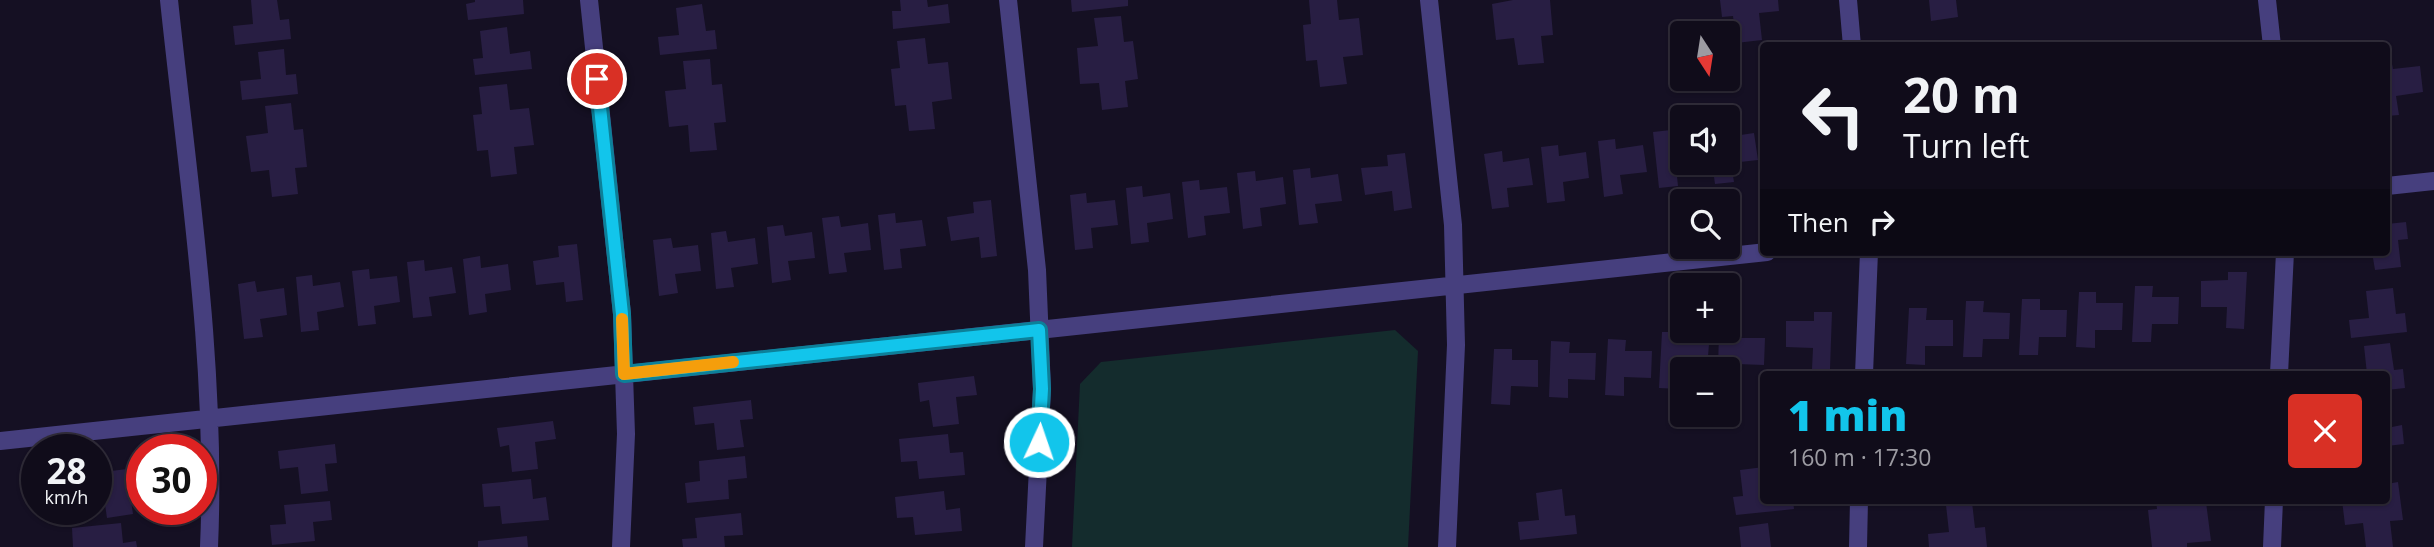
<!DOCTYPE html>
<meta charset="utf-8">
<style>
body{margin:0;font-family:"Open Sans",sans-serif;background:#1e1a27;color:#f1f3f6;height:100vh;display:flex;flex-direction:column;font-size:26px;white-space:nowrap}
*{box-sizing:border-box;margin:0}
p{font-size:23px;color:#9c9ba2}
.icon{flex:none;width:38px;height:38px;fill:none;stroke:currentColor;stroke-width:2;stroke-linecap:round;stroke-linejoin:round}
.map{position:relative;flex:1;overflow:hidden}
.sheet{position:absolute;left:1760px;top:371px;width:630px;height:133px;display:flex;flex-direction:column;background:#100c1a;border-radius:7px;box-shadow:0 2px 5px #0004,0 0 0 2px #302c39}
.sheet>*{flex:none}
.top-card{position:absolute;left:1760px;top:42px;width:630px;height:214px;border-radius:7px;box-shadow:0 2px 5px #0004,0 0 0 2px #302c39;background:#100c1a;color:#f1f3f6;overflow:hidden}
.needle{width:46px;rotate:168deg}
.fabs{position:absolute;left:1670px;top:21px;display:grid;gap:14px}
.fabs a{display:grid;place-items:center;width:70px;height:70px;border-radius:7px;background:#100c1a;box-shadow:0 2px 5px #0004,0 0 0 2px #302c39;font-size:35px}
.speed{position:absolute;left:21px;top:434px;display:flex;gap:14px;font-size:35px;font-weight:700;text-align:center}
.speed>*{display:grid;place-content:center;width:91px;height:91px;border-radius:50%;background:#100c1a;box-shadow:0 2px 5px #0004,0 0 0 2px #302c39;line-height:1}
.speed small{font-size:18px;font-weight:400}
.speed .limit{border:10px solid #d22;background:#fff;color:#111}
.pin{position:absolute;display:grid;place-items:center;width:60px;height:60px;color:#fff;margin:-30px;border:4px solid #fff;border-radius:50%;box-shadow:0 2px 7px #0007}
.me{position:absolute;width:77px;margin:-38px;rotate:3deg;stroke-linejoin:round;filter:drop-shadow(0 0 5px #0008)}
.turn{display:flex;align-items:center;gap:24px;height:147px;padding:0 28px;font-size:32px}
.turn .icon{width:91px;height:91px;stroke-width:2.5}
.turn b{display:block;font-size:49px;line-height:60px}
.then{display:flex;align-items:center;height:66px;padding:0 28px;background:#0003;gap:14px;font-size:26px}
.round{display:grid;place-items:center;flex:none;width:74px;height:74px;border-radius:7px;background:#1e1a27}
.head{display:flex;align-items:center;justify-content:space-between;height:119px;padding:0 28px}
h1{font-size:42px;font-weight:800;line-height:52px;color:#12c5eb}
.map>svg:first-child{display:block}
.green{fill:#142c2d}
.building{fill:#281e43}
.lines{fill:none;stroke-linecap:round;stroke-linejoin:round}
.street{stroke:#463f7e;stroke-width:18}
.route-casing{stroke:#0c8099;stroke-width:18}
.route{stroke:#12c5eb;stroke-width:12}
.slow{stroke:#f59e0b;stroke-width:12}
</style>
<div class="map">
<svg width="2434" height="547" viewBox="0 0 2434 547">
<rect width="100%" height="100%" fill="#151023"/>
<path class="green" d="M1395 330 1418 351 1408 547H1072L1080 384 1101 362Z"/>
<path class="building" d="M251 0H277L280 20 289 19 291 39 235 45 233 26 253 24Z
M475 0H523L524 14 468 20 466 4 475 2Z
M900 0H927L928 7 948 4 950 23 893 29 892 11H901Z
M1071 0H1128V6L1072 12Z
M1309 0H1337L1339 20 1359 18 1363 55 1343 57 1347 84 1320 87 1317 60 1306 61 1303 25 1311 24Z
M1513 0H1550L1553 35 1541 36 1544 63 1518 65 1514 38 1496 40 1492 4Z
M1720 0H1778L1779 11 1759 13 1762 40 1736 43 1733 16 1722 17Z
M1929 0H1956L1958 17 1931 21Z
M702 4 706 31 715 30 717 49 660 55 658 37 679 35 676 8Z
M1121 16 1124 42 1133 41 1138 79 1125 81 1128 107 1102 110 1099 83 1080 84 1077 48 1098 46 1094 18Z
M507 27 510 54 530 51 532 69 475 75 473 59 483 58 480 31Z
M925 38 928 64 948 62 952 99 932 102 935 129 909 131 906 105 895 106 891 69 900 68 897 41Z
M284 49 286 75 296 74 298 94 242 100 240 81 261 79 258 52Z
M710 59 712 85 722 84 726 122 714 123 717 150 690 152 688 125 669 127 665 91 686 89 683 61Z
M2391 59 2393 69 2420 66 2423 92 2396 96 2399 115 2387 116V60Z
M507 84 510 110 529 108 534 145 514 147 517 174 491 177 488 150 477 151 473 115 482 114 479 87Z
M291 103 294 130 303 129 307 167 295 168 298 194 272 197 269 170 251 172 246 136 268 133 265 106Z
M1671 130 1672 140 1682 139V163L1694 164 1676 167 1678 186 1659 188 1653 132Z
M1754 133 1758 160 1731 163 1734 182 1715 184 1712 163H1727V137Z
M1615 139 1616 149 1643 145 1647 172 1620 175 1623 194 1604 197 1598 141Z
M1558 145 1559 156 1586 152 1589 178 1563 182 1565 201 1547 203 1541 147Z
M1502 151 1503 162 1529 158 1533 185 1507 188 1509 207 1492 209 1484 154Z
M1405 153 1412 208 1394 211 1392 191 1365 195 1361 168 1388 166 1387 155Z
M1310 168 1311 178 1338 174 1342 201 1315 204 1318 223 1299 225 1293 170Z
M1255 171 1256 181 1283 177 1286 204 1260 208 1262 226 1243 229 1237 173Z
M1199 180 1200 190 1227 187 1230 213 1204 216 1206 235 1188 238 1182 182Z
M1142 186 1143 197 1170 193 1173 219 1147 223 1149 242 1131 244 1126 188Z
M1086 193 1087 203 1115 200 1118 225 1091 228 1093 248 1075 250 1070 195Z
M991 200 997 256 981 258 979 237 951 241 947 217 974 213 973 202Z
M895 213 896 223 922 220 926 246 900 249 902 268 884 270 878 215Z
M839 216 841 227 868 223 871 250 844 253 847 272 829 274 822 218Z
M2406 222 2408 239 2398 240 2401 267 2375 270 2372 252H2387V224Z
M783 225 785 236 812 232 815 258 788 261 791 280 772 283 767 227Z
M726 231 728 242 755 238 758 264 731 268 734 287 716 289 711 233Z
M671 238 673 248 698 245 701 271 675 274 678 293 659 296 653 240Z
M577 244 583 300 566 302 564 282 536 285 533 261 559 257 558 246Z
M480 256 481 268 508 264 511 290 485 294 487 312 469 315 463 259Z
M424 260 425 271 452 267 456 293 429 297 432 316 413 318 407 262Z
M369 269 370 279 397 276 400 302 374 306 376 324 358 326 352 271Z
M2228 272H2247L2244 329 2226 328 2227 307H2201V281L2228 280Z
M312 275 313 286 340 282 344 307 317 312 319 330 301 332 296 277Z
M255 281 257 292 284 288 287 315 260 319 263 337 244 339 238 284Z
M2135 286H2153L2152 297H2179L2178 324H2152L2151 342H2132Z
M2393 288 2396 314 2405 313 2407 332 2351 338 2349 320 2369 318 2366 291Z
M2079 292H2096V303H2123L2122 330H2095V348L2076 347Z
M2022 299H2040V310H2067L2066 337H2039L2038 355H2019Z
M1966 301H1984L1983 312 2010 313 2009 339H1983L1982 357H1963Z
M1909 308H1927L1926 320H1953V346H1925V365L1906 364Z
M1814 312H1832L1830 369H1812L1813 348 1786 347V321H1814Z
M1727 326 1739 327 1738 338H1765L1764 365 1737 364 1736 383H1727V369H1718L1719 331H1727Z
M1662 332H1682V343L1709 344 1707 369 1680 370V389L1659 388Z
M1608 339 1626 340 1625 351H1652L1651 378 1624 377V396L1605 395Z
M1551 341 1570 342 1569 353H1596L1595 380 1568 379V398L1549 397Z
M2390 343 2394 370 2403 369 2405 388 2387 390V374H2367L2364 346Z
M1494 349H1512V360H1538V387L1511 386 1510 405 1491 404Z
M974 376 977 395 956 397 959 424 933 427 929 400 920 402 918 383Z
M751 400 753 419 740 420 744 447 717 450 714 423 695 425 693 407Z
M2387 400H2390L2392 427 2402 425 2404 444 2387 446Z
M553 421 556 439 535 442 538 469 512 472 509 445 500 447 497 428Z
M948 434 950 453 963 452 965 475 919 479 917 461 901 462 899 439Z
M335 444 337 463 325 464 328 491 301 494 298 467 280 469 278 451Z
M745 456 747 478 728 480 729 499 687 503 685 483 700 481 699 461Z
M142 467V486L129 487 133 514 107 518 103 491 96 492V473Z
M1764 467V500H1793L1794 509 1736 515 1733 497 1743 496 1740 470Z
M531 479 533 499 546 497 549 520 502 524 500 506 484 507 482 484Z
M2398 482 2403 520 2390 521 2393 547H2366L2363 523 2345 525 2342 500H2387V484Z
M1562 489 1565 516 1575 515 1577 534 1520 540 1518 522 1539 520 1536 493Z
M944 491 946 510 960 508 962 531 915 535 913 517 897 518 895 497Z
M2156 500H2185L2186 504 2206 502 2211 541 2187 543V547H2152L2148 510 2157 509Z
M330 501 332 520 313 522 315 541 272 545 270 525 286 524 284 505Z
M1972 502 1975 528 1985 527 1987 547H1929L1928 534 1949 532 1946 505Z
M741 513 743 535 724 536 725 547H683L682 539 697 538 695 518Z
M121 523 123 543 136 541 137 547H73L72 528Z
M1768 523 1771 547H1741L1739 527Z
M527 536 528 547H478V541Z"/>
<g class="lines">
<path class="street" d="M169 0C188 182 217 364 209 547
M589 0 622 314 626 434 621 547
M1008 0 1037 270 1042 389 1034 547
M1429 0 1453 225 1456 345 1447 547
M1848 0 1852 46
M2267 0 2272 46
M2387 186 2434 181
M1864 374 1869 252
M2279 374 2285 252
M0 441 1767 252
M1858 547 1859 500
M2272 547 2274 500"/>
</g>
<g class="lines">
<defs>
<path id="route" d="M597 79 622 314 624 374 1039 330 1042 389 1039 442"/>
</defs>
<use href="#route" class="route-casing"/>
<use href="#route" class="route"/>
<path class="slow" d="M622 319 624 374 733 362"/>
</g>
</svg>
<div class="fabs">
<a><svg class="needle" viewBox="-14 -14 28 28"><path d="M0-13l5 13h-10z" fill="#e53935"/><path d="M0 13l5-13h-10z" fill="#9c9ba2"/></svg></a>
<a><svg class="icon" aria-label="sound" viewBox="0 0 24 24"><path d="M4 9h4l5-4v14l-5-4H4zM17 9q2 3 0 6"/></svg></a>
<a><svg class="icon" aria-label="search" viewBox="0 0 24 24"><circle cx="10" cy="10" r="6"/><path d="M15 15l6 6"/></svg></a>
<a>+</a>
<a>−</a>
</div>
<div class="speed"><div>28<small>km/h</small></div><div class="limit">30</div></div>
<div class="pin" style="left:597px;top:79px;background:#d93025"><svg class="icon" aria-label="arrive" viewBox="0 0 24 24"><path d="M6 21V4h12l-3 4 3 4H6"/></svg></div>
<svg class="me" style="left:1039px;top:442px" viewBox="-20 -20 40 40"><circle r="17" fill="#12c5eb" stroke="#fff" stroke-width="3"/><path d="M0-11L8 9 0 5-8 9z" fill="#fff"/></svg>
<div class="top-card">
<div class="turn"><svg class="icon" aria-label="left" viewBox="0 0 24 24"><path d="M17 20v-9H6M10 6l-5 5 5 5"/></svg><div><b>20 m</b>Turn left</div></div>
<div class="then">Then<svg class="icon" aria-label="right" viewBox="0 0 24 24"><path d="M7 20v-9h11M14 6l5 5-5 5"/></svg></div>
</div>
<section class="sheet">
<div class="head"><div><h1>1 min</h1><p>160 m · 17:30</p></div><a class="round" style="background:#d93025;color:#fff"><svg class="icon" aria-label="close" viewBox="0 0 24 24"><path d="M6 6l12 12M18 6L6 18"/></svg></a></div>
</section>
</div>
